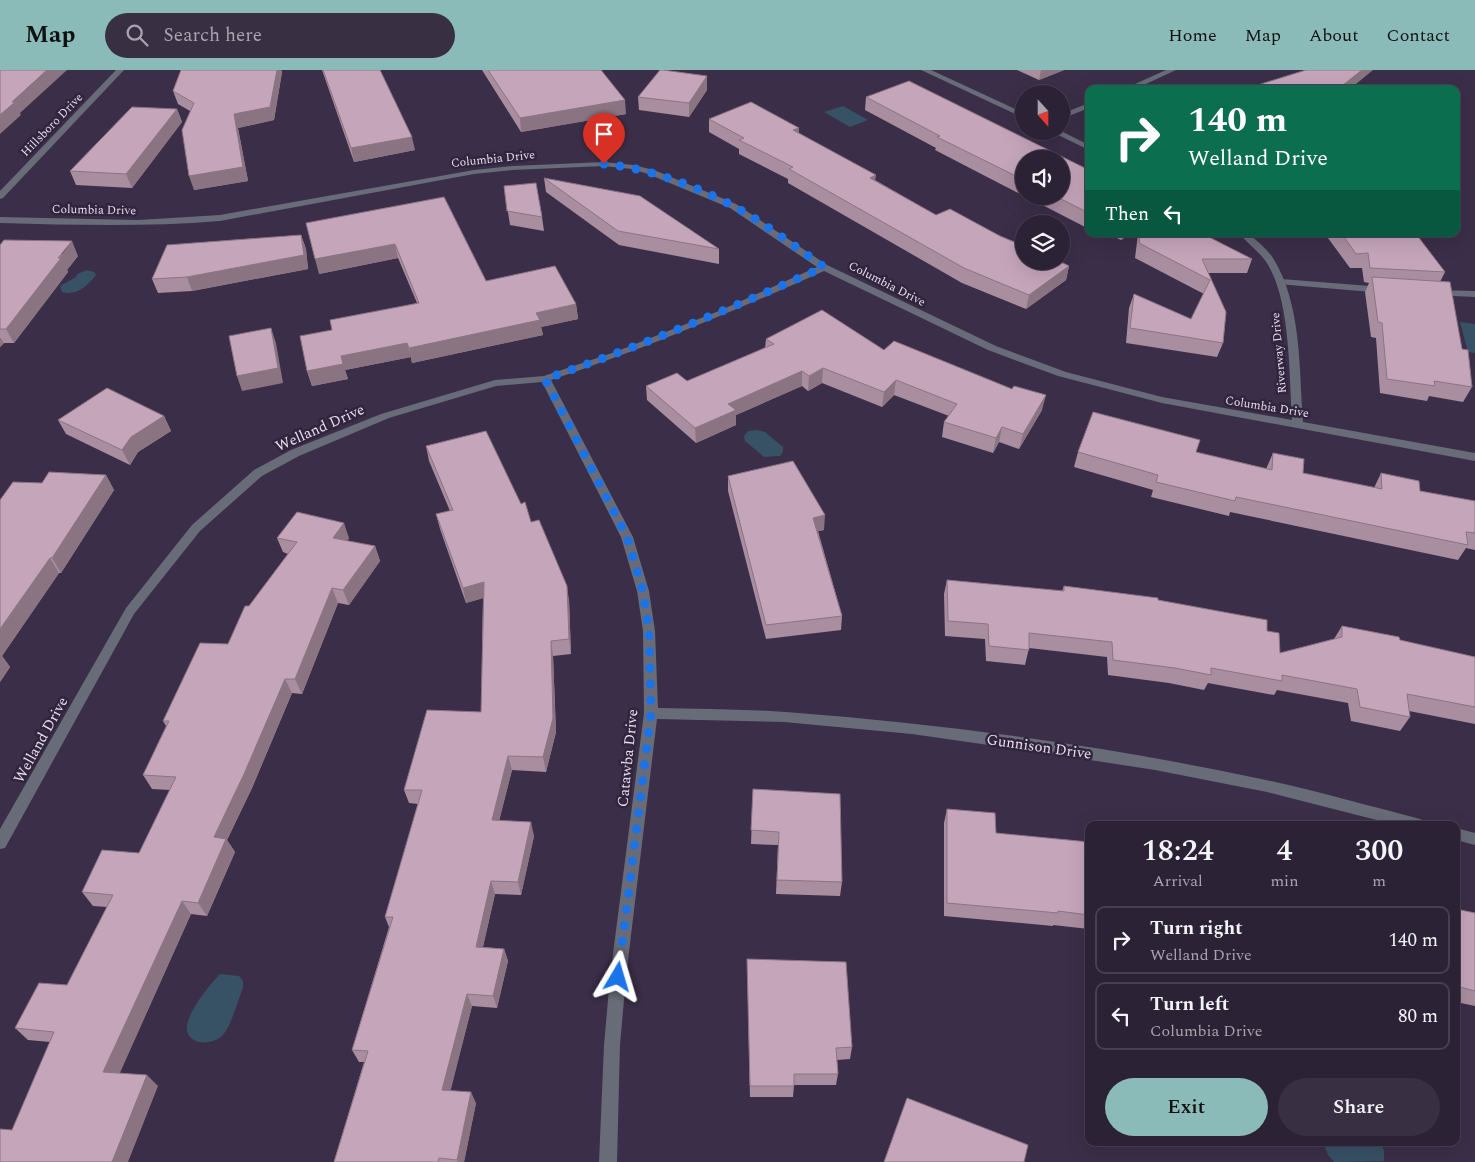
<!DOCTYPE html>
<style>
body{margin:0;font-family:Spectral,serif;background:#382f42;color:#f1f3f6;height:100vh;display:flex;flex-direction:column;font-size:19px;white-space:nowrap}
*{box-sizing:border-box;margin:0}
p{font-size:16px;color:#a6a4ad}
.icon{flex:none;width:28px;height:28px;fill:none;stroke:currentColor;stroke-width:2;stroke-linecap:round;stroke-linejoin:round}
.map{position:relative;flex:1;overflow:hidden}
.panel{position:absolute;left:1085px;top:751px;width:375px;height:325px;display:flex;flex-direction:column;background:#2c2236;border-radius:10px;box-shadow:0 5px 20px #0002,0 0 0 1px #483f51}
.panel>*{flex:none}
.top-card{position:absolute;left:1085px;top:15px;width:375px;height:152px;border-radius:10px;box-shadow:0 5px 20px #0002,0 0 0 1px #483f51;background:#0b6e4f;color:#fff;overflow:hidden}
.needle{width:32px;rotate:159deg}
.controls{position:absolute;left:1015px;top:15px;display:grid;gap:10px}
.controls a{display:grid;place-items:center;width:55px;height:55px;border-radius:50%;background:#2c2236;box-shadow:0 5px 20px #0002,0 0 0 1px #483f51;font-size:25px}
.pin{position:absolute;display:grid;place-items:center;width:42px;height:42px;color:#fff;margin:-51px -21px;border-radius:50% 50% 50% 0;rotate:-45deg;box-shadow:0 0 5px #0007}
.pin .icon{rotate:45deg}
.me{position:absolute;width:55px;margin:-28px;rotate:7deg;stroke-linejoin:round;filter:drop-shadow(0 0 4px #0008)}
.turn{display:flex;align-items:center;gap:18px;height:105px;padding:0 20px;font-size:22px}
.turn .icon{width:65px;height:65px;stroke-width:2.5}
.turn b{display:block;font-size:35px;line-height:42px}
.then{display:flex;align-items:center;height:48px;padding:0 20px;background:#0003;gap:10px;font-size:19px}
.eta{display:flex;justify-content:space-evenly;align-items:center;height:85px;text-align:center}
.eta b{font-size:30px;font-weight:600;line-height:35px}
.primary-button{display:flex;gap:10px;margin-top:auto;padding:10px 20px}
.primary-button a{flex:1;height:58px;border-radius:30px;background:#8bbbb9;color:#111;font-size:20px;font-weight:600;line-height:58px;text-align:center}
.primary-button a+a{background:#382f42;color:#f1f3f6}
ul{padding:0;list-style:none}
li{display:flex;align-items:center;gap:15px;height:68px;margin:0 10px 8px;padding:0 10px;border:2px solid #483f51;border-radius:10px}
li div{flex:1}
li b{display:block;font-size:19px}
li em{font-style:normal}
header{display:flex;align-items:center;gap:30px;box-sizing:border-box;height:70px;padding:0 25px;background:#8bbbb9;color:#111}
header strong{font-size:24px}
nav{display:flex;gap:28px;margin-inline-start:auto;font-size:18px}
.search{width:350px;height:45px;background:#382f42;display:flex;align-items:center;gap:12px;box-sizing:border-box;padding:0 18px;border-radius:28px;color:#a6a4ad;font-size:19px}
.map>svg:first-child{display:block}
.water{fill:#375165}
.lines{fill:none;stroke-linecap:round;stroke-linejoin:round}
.service{fill:#686b78;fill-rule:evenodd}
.minor{fill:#686b78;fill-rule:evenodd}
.wall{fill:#a98ea0}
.shaded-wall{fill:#8a7482}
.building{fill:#c5a5ba;stroke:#8a7482}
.route{stroke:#1a73e8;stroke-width:9;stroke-dasharray:0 16.2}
.labels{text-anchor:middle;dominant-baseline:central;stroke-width:5;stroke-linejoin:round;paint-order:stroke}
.far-street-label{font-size:12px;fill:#e6dfef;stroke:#31243d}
.street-label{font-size:15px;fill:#e6dfef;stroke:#31243d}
</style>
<header>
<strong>Map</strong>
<div class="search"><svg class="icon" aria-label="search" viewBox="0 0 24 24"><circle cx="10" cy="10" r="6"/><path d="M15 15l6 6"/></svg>Search here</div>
<nav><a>Home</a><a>Map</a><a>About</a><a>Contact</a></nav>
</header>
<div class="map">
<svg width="1475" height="1092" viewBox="0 0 1475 1092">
<rect width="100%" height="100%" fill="#3b2e48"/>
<path class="water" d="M843 36 868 50 850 57 824 42Z
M87 200 94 202 96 205C87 216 77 226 62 222L60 216 76 207 77 204Z
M1460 252 1475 254V283L1468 282Z
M757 360 765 362 783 377V382L780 386 764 387 745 371 744 366 748 361Z
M220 904 239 906 243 911V918C238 930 231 956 223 965 215 974 191 977 187 961 184 946 210 914 220 904Z
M1323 1073H1381L1384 1081V1091L1334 1092 1328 1085Z"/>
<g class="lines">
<path class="service" d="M1281 209 1383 217 1388 220 1383 223 1278 214V210Z
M1435 220 1475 221V227L1432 225 1430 223Z"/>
<path class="minor" d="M116 0H124L3 128 0 129V121Z
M921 0H931L1024 43V48Z
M1166 0H1176L1135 19H1124Z
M1089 33V38L1061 49V44Z
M1050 61H1061L1089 75V80Z
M604 92 633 95 654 100 736 134 827 195 996 276 1066 302 1162 327 1292 350C1289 306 1291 224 1264 189 1257 180 1247 173 1240 164H1249C1257 171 1267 179 1273 188 1302 235 1299 299 1303 352L1475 383V391L1162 333 1058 306 988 280 824 201C734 241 644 279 551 310L633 467 649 521 655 561 658 638C700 639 743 639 786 642 946 654 1108 676 1266 710 1317 721 1369 736 1420 749L1425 751 1427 755H1396L1267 722 1155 700 1038 682 912 664 784 652 657 649 626 907 620 975 617 1092H599L604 975 610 907 644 643 643 561 637 521 621 467 542 312 496 316 389 348 299 386 262 406 200 461 134 544 5 778 0 779V759L126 538 192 455 254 400 291 380 381 344 495 310 544 306 615 282 719 241 817 197 730 138 648 104 632 99 604 96 512 100 474 104 220 151C147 157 74 155 0 153V147L138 150 220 145 474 100 512 96Z
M1456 758 1475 763V775L1456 770Z"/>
</g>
<path class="wall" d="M181 0H281L282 2 274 50 238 58 248 111 194 120 190 41 178 34 173 21Z
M322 0H380L415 80 354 92Z
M482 0H601L626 44 521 62Z
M1017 0H1064L1039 10Z
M707 6V20L689 47 639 40 638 27Z
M866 27 1089 100V159L1025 126H1061L1024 89V126L935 80 936 78 865 40Z
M177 39 182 52 132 118 76 115 70 101Z
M709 49 799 63 875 110 936 145 1000 166 1069 196 1066 210 1026 239 962 213 788 113V109L739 84V79L709 62Z
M544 108 719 179V194L619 175 546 122Z
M504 116 542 147 544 161 510 155Z
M444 127 486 211 576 234 578 249 541 257 543 265 412 293 411 287 345 300 348 309 312 316 307 301 332 260 417 233 398 188 319 204Z
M1109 164H1130L1121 170Z
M1138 164H1203L1252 189 1247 203H1208L1226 242 1223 273 1217 287 1126 273 1129 238 1134 224 1191 249 1204 224 1135 188Z
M1325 164H1416L1445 202 1440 212 1462 279 1472 317 1463 332 1429 326 1427 331 1380 323 1376 268 1371 267 1365 222 1369 213 1364 212 1362 198H1350Z
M301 165 306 179 308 199 192 221 158 223 152 209Z
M0 175 78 186 67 200 68 202 14 273H4L0 277Z
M766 269 884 280 1042 340 1019 379 999 372 993 383 942 367 944 352 949 346 894 325 882 337 822 313 808 321 802 316 736 345V355L696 373 647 330 646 316 687 311 765 278Z
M164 346 171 361 138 382 130 395 66 364 58 350Z
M426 376 521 434 531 452 569 530 571 584 553 586 556 662 546 702 512 700 499 750 534 766 521 825 495 824 483 877 504 879 508 891 497 938 472 936 450 1021 476 1033 464 1092H334L364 992H359L352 980 389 857 385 847 418 734 409 733 404 720 481 642 483 528 466 533 440 459 436 444 450 441 429 391Z
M1078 382 1266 399 1273 383 1303 403 1374 418 1381 403 1420 421 1475 431V480L1466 478 1458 490 1230 442 1229 446 1151 427 1153 420 1074 397Z
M106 405 114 420 61 503H59L2 586 10 597 0 612V430Z
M728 406 824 460 818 461 842 546 841 560 766 569 728 421Z
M277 468H349L347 471 375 476 380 491 349 535 338 533 302 624 292 623 252 718 227 770 235 782 207 846 191 844 119 1003 158 1016 12 1060 50 972 28 970 15 958 67 915 107 837 93 836 82 822 139 783 170 720 152 719 143 705 166 656 163 651 228 574 249 536 288 484 283 482Z
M947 510 1062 521 1064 516 1158 530 1267 561 1280 583 1334 569 1342 556 1400 570 1475 587V654L1409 641 1410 647 1400 661 1351 651 1348 633 1277 620 1274 625 1208 613 1204 620 1169 613 1108 605 1107 587 1029 578 1025 595 986 591 985 569 945 566 944 524Z
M753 719 842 812 840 826 776 824 778 775 751 774Z
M947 739 996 763 1089 772V859L1053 855V856L944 846V753Z
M1456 839 1475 843V936L1456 932Z
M747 889 852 977 850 989 837 990 838 1004 836 1015H794L793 1027H750Z"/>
<path class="shaded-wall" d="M47 0H67L20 43 21 45 0 64V45L12 32Z
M277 0H281L282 2 274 50 238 58 248 111 194 120 189 106 234 44Z
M1041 0H1064L1039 10Z
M1362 0H1373L1350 19H1338Z
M707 6V20L689 47V33Z
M625 30 626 44 521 62 520 48Z
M177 39 182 52 132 118 126 104Z
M799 58V71L793 60Z
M412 67 415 80 354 92 351 78Z
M876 105 874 119 870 108Z
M1123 164H1130L1121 170Z
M301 165 306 179 308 199 192 221 187 207Z
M72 171 78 186 67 200 68 202 14 273 6 259Z
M395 174 398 188 319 204 315 189Z
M1069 196 1066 210 1026 239 1029 225Z
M576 234 578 249 541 257 543 265 412 293 409 278 536 243Z
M271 258 276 273 283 313 242 321 237 306Z
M0 267 4 273 0 277Z
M407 273 411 287 345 300 348 309 312 316 307 301 341 286Z
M823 298 822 313 808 321 809 306Z
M802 301V316L736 345V355L696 373 695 358 728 334Z
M896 310 894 325 882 337 884 322Z
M1046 325 1042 340 1019 379 1023 364Z
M164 346 171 361 138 382 130 395 122 380 131 367Z
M1002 357 999 372 993 383 996 368Z
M106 405 114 420 61 503 52 488Z
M825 445 824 460 813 462V448Z
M344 453 349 468 339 483 333 468Z
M375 476 380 491 349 535 343 520Z
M50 488 59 503 2 586 10 597 0 612V559Z
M484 512 487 527 466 533 463 518Z
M567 516 569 530 571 584 569 569Z
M332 518 338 533 302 624 295 609Z
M551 571 553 586 556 662 546 702 543 687Z
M285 609 292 623 252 718 227 770 235 782 207 846 198 833 214 767Z
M508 686 512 700 496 764 492 750Z
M531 752 534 766 521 825 518 812Z
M491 811 495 824 480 889 476 877Z
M182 831 191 844 115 1014 103 1002Z
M504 879 508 891 497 938 493 926Z
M467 924 472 936 448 1031 442 1020Z
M147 1005 158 1016 128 1092H112Z
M471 1022 476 1033 464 1092H458L457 1090Z"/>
<path class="building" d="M0 0H47L12 32H15L0 45Z
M181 0H277L270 37 234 44 243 97 189 106 182 60 194 33 173 21Z
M323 0H380L412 67 351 78Z
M488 0H601L625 30 520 48Z
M660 0H663L707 6 689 33 638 27Z
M1306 0H1362L1338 19H1245Z
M909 11 1089 100V143L1055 126H1061V89H1024V110L937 67 940 66 866 27Z
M751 32 799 58 793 60 876 105 870 108 936 145 950 139 1000 166 1024 176V191H1059L1069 196 1029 225 964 198 789 99 793 97 739 70 744 68 709 49Z
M132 37 177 39 126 104 70 101Z
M544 108 640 126 719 179 618 161Z
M536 113 542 147 507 141 504 116Z
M444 127 486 211 555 196 576 234 536 243 540 250 409 278 407 273 341 286 343 294 307 301 300 266 332 260 330 250 419 233 395 174 315 189 306 153Z
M1140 164H1203L1252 189H1202L1226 242 1223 273 1130 258 1134 224 1191 249 1210 210 1139 173Z
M1342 164H1416L1445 202 1370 198 1368 183 1356 184Z
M301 165 304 185 187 207 152 209 167 175Z
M4 170 72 171 58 188H61L6 259H0V175Z
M1372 207 1450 212 1462 279 1468 280 1472 317 1434 311 1435 316 1387 309 1382 253 1378 252Z
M822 240 884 280 894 271 1012 319 1014 316 1046 325 1023 364 1002 357 996 368 944 352 957 334 896 310 884 322 823 298 809 306 802 301 728 334 736 340 695 358 646 316 677 303 687 311 774 274 766 269Z
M271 258 278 298 237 306 229 266Z
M107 318 164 346 131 367 122 380 58 350Z
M1093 342 1200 370 1196 382 1272 400 1273 383 1304 389 1303 403 1382 419 1381 403 1419 411 1420 421 1475 431V463L1466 462 1468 475 1236 427 1235 431 1156 412 1158 405 1078 382Z
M486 361 521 434 525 432 531 452 539 450 567 516 569 569 551 571 553 648 543 687 508 686 492 750 531 752 518 812 491 811 476 877 504 879 493 926 467 924 442 1020 471 1022 457 1090 439 1088 438 1092H334L368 981 352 980 393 847H385L422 720H404L427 640 481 642 484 512 463 518 436 444 453 440 426 376Z
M793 391 825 445 813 448 842 546 766 555 728 406Z
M49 402 106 405 52 488H50L0 559V430L13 412 42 413Z
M297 442 344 453 333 468 375 476 343 520 332 518 295 609H285L244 704 214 767 226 769 198 833 182 831 103 1002 147 1005 112 1092H0V1059L12 1060 54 962 15 958 39 913 67 915 113 825 82 822 102 780 139 783 176 707 143 705 169 651H163L200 573 228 574 245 536H249L297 472 277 468Z
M947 510 1064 521V516L1158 528V530L1267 550V561L1279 563 1280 583 1342 567V556L1399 567 1400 570 1475 587V637L1407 624 1410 647 1360 637 1357 619 1282 605V611L1211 598V605L1175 598 1113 590 1112 572 1029 563V580L989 576 988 554 948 551Z
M753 719 840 724 842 812 777 810 779 762 751 760Z
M947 739 995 743 996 763 1089 772V845L1058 841V843L947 833Z
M1456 839 1475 843V921L1456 916Z
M747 889 846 892 852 977 836 978 838 1004H794V1016H750Z
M907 1028 1028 1075 1024 1092H884Z"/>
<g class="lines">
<path class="route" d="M604 94C655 99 707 120 751 146 776 162 800 180 824 197 732 238 641 276 545 309L627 467 643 521 649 561 651 643 618 907"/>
</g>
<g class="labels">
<g class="far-street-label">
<text transform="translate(52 55) rotate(-46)">Hillsboro Drive</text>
<text transform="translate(493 89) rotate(-6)">Columbia Drive</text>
<text transform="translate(94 140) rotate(1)">Columbia Drive</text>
<text transform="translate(887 214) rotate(27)">Columbia Drive</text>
<text transform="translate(1279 283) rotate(-95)">Riverway Drive</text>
<text transform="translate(1267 337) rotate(9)">Columbia Drive</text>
</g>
<g class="street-label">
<text transform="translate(320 358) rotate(-24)">Welland Drive</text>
<text transform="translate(41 670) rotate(-61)">Welland Drive</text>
<text transform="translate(1039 677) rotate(8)">Gunnison Drive</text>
<text transform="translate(628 688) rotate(-84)">Catawba Drive</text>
</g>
</g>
</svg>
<div class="controls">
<a><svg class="needle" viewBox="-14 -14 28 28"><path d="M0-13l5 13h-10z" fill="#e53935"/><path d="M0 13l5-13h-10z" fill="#a6a4ad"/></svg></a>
<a><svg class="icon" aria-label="sound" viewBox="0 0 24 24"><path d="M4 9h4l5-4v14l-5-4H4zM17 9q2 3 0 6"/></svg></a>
<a><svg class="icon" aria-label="layers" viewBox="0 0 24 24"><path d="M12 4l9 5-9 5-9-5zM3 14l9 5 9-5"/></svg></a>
</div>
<div class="pin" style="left:604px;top:94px;background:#d93025"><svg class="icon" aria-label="arrive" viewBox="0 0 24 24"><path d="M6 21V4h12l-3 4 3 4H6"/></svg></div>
<svg class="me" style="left:618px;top:907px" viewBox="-20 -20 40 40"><path d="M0-17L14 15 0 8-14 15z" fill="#1a73e8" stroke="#fff" stroke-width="4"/></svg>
<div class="top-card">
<div class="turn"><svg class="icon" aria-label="right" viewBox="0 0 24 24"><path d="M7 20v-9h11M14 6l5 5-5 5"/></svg><div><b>140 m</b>Welland Drive</div></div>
<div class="then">Then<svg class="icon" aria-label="left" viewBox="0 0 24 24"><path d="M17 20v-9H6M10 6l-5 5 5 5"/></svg></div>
</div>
<section class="panel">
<div class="eta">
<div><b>18:24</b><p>Arrival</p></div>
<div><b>4</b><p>min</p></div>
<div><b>300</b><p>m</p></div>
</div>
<ul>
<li><svg class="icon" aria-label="right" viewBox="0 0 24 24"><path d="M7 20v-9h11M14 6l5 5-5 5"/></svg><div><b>Turn right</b><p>Welland Drive</p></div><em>140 m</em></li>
<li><svg class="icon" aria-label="left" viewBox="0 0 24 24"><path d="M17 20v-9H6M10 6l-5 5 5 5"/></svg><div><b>Turn left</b><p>Columbia Drive</p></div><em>80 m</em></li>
</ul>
<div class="primary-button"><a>Exit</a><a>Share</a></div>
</section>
</div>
